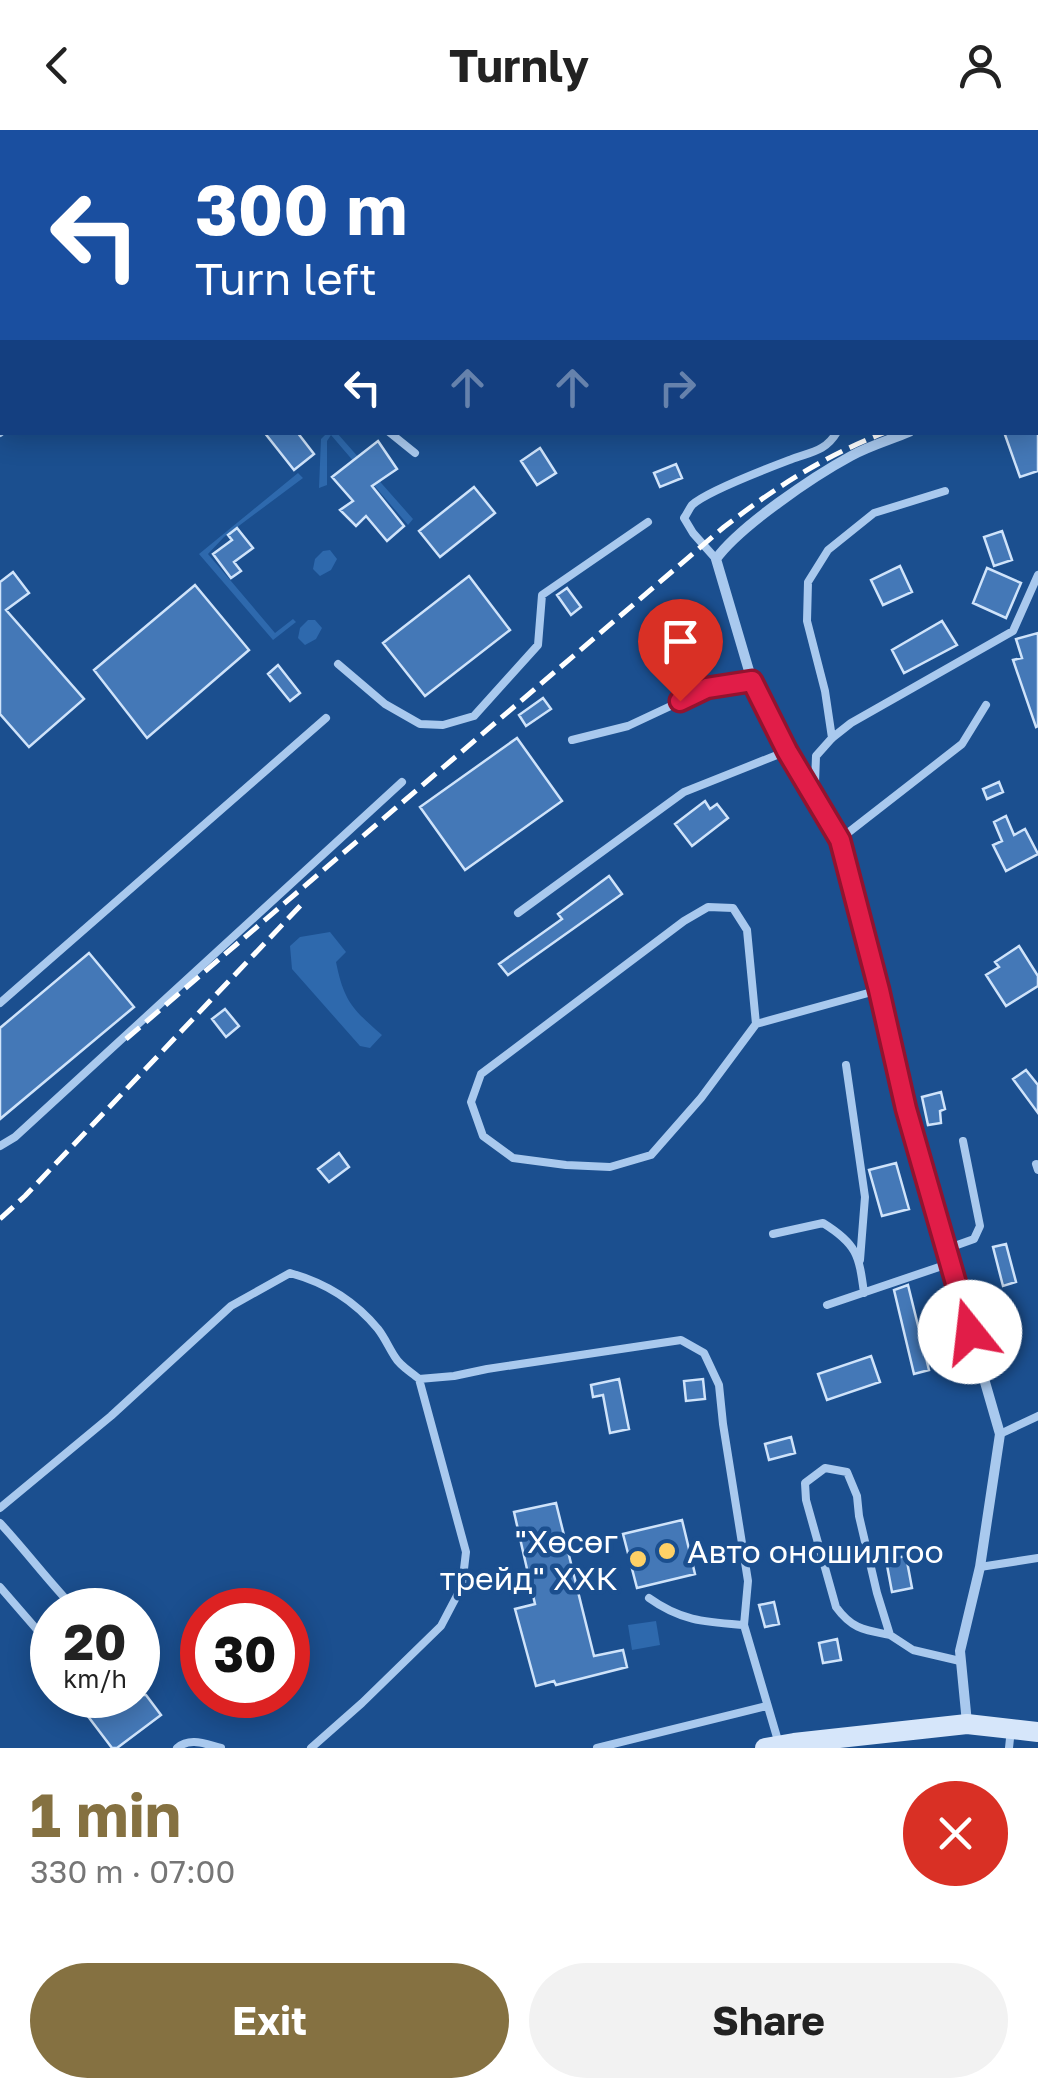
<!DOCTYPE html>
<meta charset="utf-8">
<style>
body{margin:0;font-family:"Golos Text",sans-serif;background:#f2f2f2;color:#222;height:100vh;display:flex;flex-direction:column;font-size:38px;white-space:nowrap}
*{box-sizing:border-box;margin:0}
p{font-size:32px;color:#767676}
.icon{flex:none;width:55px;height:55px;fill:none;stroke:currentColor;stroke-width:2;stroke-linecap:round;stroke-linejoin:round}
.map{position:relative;height:1618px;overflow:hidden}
.details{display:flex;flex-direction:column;background:#fff;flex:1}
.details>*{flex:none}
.top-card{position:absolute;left:0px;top:0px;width:1040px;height:305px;box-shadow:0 5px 25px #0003;background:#1a4fa0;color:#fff;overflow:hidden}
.speed{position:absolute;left:30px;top:1458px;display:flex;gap:20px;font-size:50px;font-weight:700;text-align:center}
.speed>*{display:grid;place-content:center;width:130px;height:130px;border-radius:50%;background:#fff;box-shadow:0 5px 25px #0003;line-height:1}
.speed small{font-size:25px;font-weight:400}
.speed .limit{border:15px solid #d22;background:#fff;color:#111}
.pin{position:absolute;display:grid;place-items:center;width:85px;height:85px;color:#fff;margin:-102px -42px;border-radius:50% 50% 50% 0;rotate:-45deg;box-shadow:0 0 10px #0007}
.pin .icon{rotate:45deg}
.me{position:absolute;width:110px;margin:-55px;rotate:344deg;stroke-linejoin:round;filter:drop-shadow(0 0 8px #0008)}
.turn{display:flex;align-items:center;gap:35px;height:210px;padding:0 30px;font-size:45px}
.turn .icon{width:130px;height:130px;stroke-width:2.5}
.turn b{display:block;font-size:70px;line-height:85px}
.lanes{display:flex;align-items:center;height:95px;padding:0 30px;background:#0003;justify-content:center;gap:50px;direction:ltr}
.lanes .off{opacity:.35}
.round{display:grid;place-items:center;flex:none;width:105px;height:105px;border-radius:52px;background:#f2f2f2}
.head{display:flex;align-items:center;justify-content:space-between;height:170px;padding:0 30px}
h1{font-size:60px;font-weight:700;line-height:75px;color:#857141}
.cta{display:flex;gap:20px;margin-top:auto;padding:20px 30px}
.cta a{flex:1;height:115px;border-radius:60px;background:#857141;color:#fff;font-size:40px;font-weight:700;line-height:115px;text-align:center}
.cta a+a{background:#f2f2f2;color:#222}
header{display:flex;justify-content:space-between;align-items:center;height:130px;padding:0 30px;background:#fff;font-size:45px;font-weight:700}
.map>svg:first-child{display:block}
.green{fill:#2e69ad}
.building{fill:#4478b7;stroke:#cfe3fa;stroke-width:2.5}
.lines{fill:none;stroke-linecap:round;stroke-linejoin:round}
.service{stroke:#a9c9ee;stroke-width:8}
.minor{stroke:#a9c9ee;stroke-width:10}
.secondary{stroke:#d6e6fa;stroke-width:20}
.rail{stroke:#fff;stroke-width:5;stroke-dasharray:18 8;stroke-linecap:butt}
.route-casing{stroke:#92132f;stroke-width:25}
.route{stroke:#e11d48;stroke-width:18}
.poi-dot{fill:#ffd166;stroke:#1b4f8f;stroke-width:4}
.labels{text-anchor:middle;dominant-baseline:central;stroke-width:9;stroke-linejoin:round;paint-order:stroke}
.poi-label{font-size:32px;fill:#fff;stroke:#1b4f8f;text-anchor:end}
</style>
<header><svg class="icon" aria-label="back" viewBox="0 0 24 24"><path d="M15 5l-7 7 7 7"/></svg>Turnly<svg class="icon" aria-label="person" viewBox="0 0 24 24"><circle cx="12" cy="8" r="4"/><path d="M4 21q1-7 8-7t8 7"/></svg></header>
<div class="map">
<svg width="1038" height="1618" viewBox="0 0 1038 1618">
<rect width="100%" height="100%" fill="#1b4f8f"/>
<path class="green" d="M327 303H337L413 389 408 395 331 305 327 311V355L319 358 321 309Z
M298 343 303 348 224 407 208 424 275 503 293 489 296 492 273 510 199 424Z
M330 420 337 429 331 440 320 446 313 439 315 429 323 421Z
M308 490H315L322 498 316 509 305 515 298 508 300 498Z
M330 802 346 822 336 832C344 871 352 879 382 905L370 918 360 916 292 839 290 816 300 807Z
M656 1491 660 1515 632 1520 628 1495Z"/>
<path class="building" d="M264 302H297L314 324 294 340Z
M1004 302H1038V341L1020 347Z
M378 311 397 339 372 356 404 396 387 411 366 386 356 396 340 380 353 371 332 347Z
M540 318 556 343 537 355 521 331Z
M676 334 682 348 660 357 654 343Z
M474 357 495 383 440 427 419 401Z
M237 398 253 418 234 432 241 441 231 448 213 424 232 410 228 405Z
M1002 401 1012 430 994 436 984 407Z
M900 436 912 462 883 475 871 450Z
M987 438 1021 453 1006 488 973 473Z
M13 442 29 463 6 480 84 569 29 617 0 584V452Z
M469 446 510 500 425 566 383 513Z
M195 455 249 520 147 608 94 540Z
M567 458 581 477 571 485 557 465Z
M942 491 957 515 904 543 892 520Z
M1038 503V596L1036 597 1013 530 1022 528 1016 509Z
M278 535 300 563 290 571 268 544Z
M543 568 551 579 526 596 519 585Z
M517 608 562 671 465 740 420 677Z
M999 652 1003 662 987 669 983 659Z
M705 671 710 679 717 674 728 688 692 716 675 694Z
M1006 686 1014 705 1025 699 1038 724 1006 741 993 715 1002 711 994 692Z
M609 746 622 764 508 845 499 834 562 789 558 784Z
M1019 816 1038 846V856L1006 876 986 845 999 837 995 832Z
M89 823 134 877 0 989V898Z
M225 879 239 896 226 907 212 889Z
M1026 940 1038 955V983L1013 949Z
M941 962 945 979 940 981 941 993 928 995 922 967Z
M339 1023 349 1037 329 1052 318 1039Z
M896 1033 909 1079 882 1086 869 1040Z
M1006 1114 1016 1152 1003 1156 993 1117Z
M908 1155 929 1240 914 1244 894 1160Z
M871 1226 880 1252 827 1270 818 1244Z
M619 1249 629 1299 610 1303 603 1265 593 1267 591 1255Z
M703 1249 705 1269 686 1271 684 1251Z
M791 1307 795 1323 769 1330 765 1314Z
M556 1373 594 1526 623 1520 627 1537 556 1555 554 1551 536 1556 515 1479 535 1474 514 1382Z
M682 1390 695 1444 637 1458 623 1404Z
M906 1426 912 1458 892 1462 886 1430Z
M774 1472 779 1494 765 1497 759 1475Z
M837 1509 841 1530 823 1533 819 1513Z
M115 1565H146L161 1585 117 1618H112L87 1585Z"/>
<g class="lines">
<path class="service" d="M754 0 755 2
M983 0 984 2
M353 2 356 0
M1038 139V141
M1038 237V234
M389 302 415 323
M0 303 2 301
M716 429 693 403 684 388C687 384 689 379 692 375 707 361 771 337 792 329 811 322 826 321 837 302
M338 534 385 574 420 594 443 595 474 586 538 515 542 465 648 392
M832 608 825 561 807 491 808 452 828 420 874 383 945 361
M572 610 628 596 707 559 752 551
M828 682 815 653 816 626 832 608 851 593 1013 501 1038 445
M840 709 962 614 986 575
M518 783 684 662 787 621
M0 873 326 588
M756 894 747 800 733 778 708 777 684 791 481 944 471 972 483 1006 513 1028 566 1035 610 1037 651 1025 701 968 756 894 879 860
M846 935 865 1067 860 1130
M0 1016 15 1007 402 652
M1036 1034 1038 1040
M773 1104 823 1093C857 1114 859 1125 864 1163
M946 1119 974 1109 980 1096 963 1011
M827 1175 951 1133
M1000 1304 1038 1286
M0 1378 111 1286 231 1176 290 1143C326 1153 354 1170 378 1199 385 1208 389 1218 395 1227 400 1236 411 1242 419 1249L454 1246 487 1239 681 1210 704 1223 719 1255 723 1294 748 1451 744 1495 779 1614
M0 1393C26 1421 49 1452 76 1480
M980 1437 1038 1428
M0 1457 52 1517
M649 1468C681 1491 705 1492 744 1495
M890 1505C864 1500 852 1499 836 1477L806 1370 805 1353 825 1338 847 1342 857 1366 859 1386 877 1463 890 1505 913 1520 960 1531
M177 1618C190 1607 205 1614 221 1618
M311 1618 362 1573 441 1496 462 1456 466 1422 419 1249
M597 1618 767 1576
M1009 1618 1011 1599"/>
<path class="minor" d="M909 302C890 310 869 316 851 326 814 346 740 396 716 429L752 551 787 621 840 710 879 860 906 979 1000 1304 980 1437 960 1521 967 1593"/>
<path class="secondary" d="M765 1618 794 1613 967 1594 1038 1602"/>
<path class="rail" d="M126 909 724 397C776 357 824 326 886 302
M0 1089 25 1066 301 775"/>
</g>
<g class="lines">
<defs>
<path id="route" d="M680 571 707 558 752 551 787 621 840 710 879 860 906 979 970 1202"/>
</defs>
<use href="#route" class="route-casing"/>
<use href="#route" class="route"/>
</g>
<g class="poi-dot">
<circle cx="667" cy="1421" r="10"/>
<circle cx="638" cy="1429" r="10"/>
</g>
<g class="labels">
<g class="poi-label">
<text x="618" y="1411">"Хөсөг<tspan x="618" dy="37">трейд" ХХК</tspan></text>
<text x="687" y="1421" text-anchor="start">Авто оношилгоо</text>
</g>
</g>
</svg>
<div class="speed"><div>20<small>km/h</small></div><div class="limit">30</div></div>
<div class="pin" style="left:680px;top:571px;background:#d93025"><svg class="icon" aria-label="arrive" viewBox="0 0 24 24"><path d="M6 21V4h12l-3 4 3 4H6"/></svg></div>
<svg class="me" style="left:970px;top:1202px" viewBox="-20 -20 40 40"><circle r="19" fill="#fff"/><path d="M0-13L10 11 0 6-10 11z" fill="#e11d48"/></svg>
<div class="top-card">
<div class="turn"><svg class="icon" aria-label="left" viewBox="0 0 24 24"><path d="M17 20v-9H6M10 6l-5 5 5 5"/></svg><div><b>300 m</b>Turn left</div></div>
<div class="lanes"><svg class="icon" aria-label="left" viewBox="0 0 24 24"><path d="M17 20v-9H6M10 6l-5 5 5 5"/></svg><svg class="icon off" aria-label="ahead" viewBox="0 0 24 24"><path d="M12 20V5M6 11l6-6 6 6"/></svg><svg class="icon off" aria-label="ahead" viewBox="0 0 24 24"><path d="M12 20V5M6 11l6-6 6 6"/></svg><svg class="icon off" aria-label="right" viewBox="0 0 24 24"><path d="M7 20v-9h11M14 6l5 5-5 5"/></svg></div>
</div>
</div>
<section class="details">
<div class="head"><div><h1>1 min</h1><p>330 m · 07:00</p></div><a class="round" style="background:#d93025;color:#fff"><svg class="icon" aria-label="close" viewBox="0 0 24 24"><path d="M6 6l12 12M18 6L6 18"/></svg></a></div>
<div class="cta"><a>Exit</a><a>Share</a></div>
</section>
